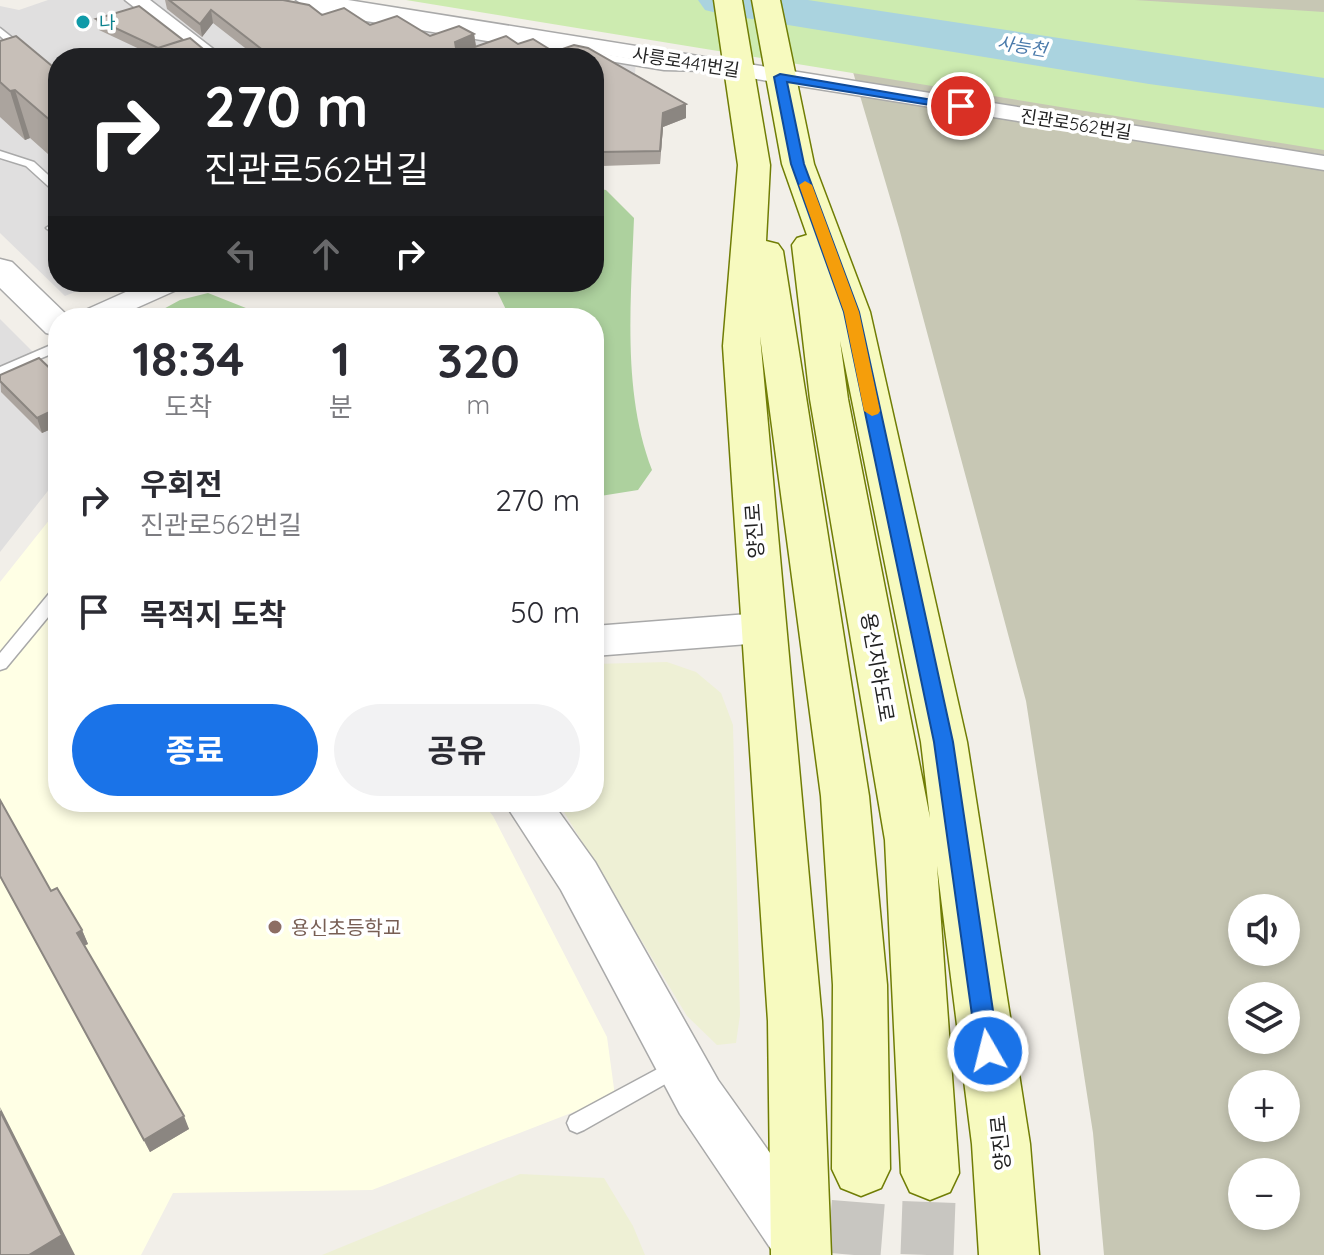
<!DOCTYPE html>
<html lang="ko">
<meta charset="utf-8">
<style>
body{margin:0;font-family:Quicksand,"Noto Sans KR",sans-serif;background:#f2f2f3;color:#2b2b33;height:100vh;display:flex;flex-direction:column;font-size:30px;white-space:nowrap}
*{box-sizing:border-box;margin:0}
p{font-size:26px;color:#7c7c81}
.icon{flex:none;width:44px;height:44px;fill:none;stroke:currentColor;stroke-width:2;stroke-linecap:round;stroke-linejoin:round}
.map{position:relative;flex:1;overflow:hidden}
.drawer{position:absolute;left:48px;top:308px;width:556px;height:504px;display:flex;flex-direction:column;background:#fff;border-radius:32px;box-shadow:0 4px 12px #0003}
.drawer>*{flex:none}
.top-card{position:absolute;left:48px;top:48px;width:556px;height:244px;border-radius:32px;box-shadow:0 4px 12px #0003;background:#202124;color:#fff;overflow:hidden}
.controls{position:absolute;left:1228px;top:894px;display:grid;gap:16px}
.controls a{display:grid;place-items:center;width:72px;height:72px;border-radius:50%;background:#fff;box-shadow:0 4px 12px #0003;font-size:40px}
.pin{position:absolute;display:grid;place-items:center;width:68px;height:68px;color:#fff;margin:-34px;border:4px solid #fff;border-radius:50%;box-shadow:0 2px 8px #0007}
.me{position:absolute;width:88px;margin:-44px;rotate:352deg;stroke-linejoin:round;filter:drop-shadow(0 0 6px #0008)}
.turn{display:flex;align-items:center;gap:28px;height:168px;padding:0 24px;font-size:36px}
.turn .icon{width:104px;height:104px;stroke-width:2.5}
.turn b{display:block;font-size:56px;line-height:68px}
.lanes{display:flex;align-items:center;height:76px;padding:0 24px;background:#0003;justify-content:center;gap:40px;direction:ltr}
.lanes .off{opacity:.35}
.eta{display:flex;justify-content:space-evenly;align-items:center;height:136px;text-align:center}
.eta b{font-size:48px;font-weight:700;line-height:56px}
.cta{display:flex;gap:16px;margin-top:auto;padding:16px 24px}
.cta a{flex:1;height:92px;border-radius:48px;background:#1a73e8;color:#fff;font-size:32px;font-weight:700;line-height:92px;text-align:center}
.cta a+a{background:#f2f2f3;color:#2b2b33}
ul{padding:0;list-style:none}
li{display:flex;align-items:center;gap:24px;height:112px;padding:0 24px}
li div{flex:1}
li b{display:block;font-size:30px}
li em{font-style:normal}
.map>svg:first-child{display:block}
.residential{fill:#e0dfdf}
.education{fill:#ffffe5}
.construction{fill:#c7c7b4;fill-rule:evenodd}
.farmland{fill:#eef0d5}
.grass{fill:#cdebb0}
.forest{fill:#add19e}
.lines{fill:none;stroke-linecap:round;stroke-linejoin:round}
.river{fill:#aad3df;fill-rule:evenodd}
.secondary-tunnel{stroke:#c8c6c1;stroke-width:53;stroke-dasharray:53 26;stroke-linecap:butt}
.service-casing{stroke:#a9a9a9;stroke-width:3}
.minor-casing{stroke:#a9a9a9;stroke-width:3}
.tertiary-casing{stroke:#a9a9a9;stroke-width:3}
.secondary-casing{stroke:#707d05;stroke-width:3}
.service{fill:#fff;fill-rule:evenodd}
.minor{fill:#fff;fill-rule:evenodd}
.tertiary{fill:#fff;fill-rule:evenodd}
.secondary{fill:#f7fabf;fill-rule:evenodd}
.wall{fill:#aba49e}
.shaded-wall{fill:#8b8681}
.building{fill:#c7bfb8;stroke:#8b8681;stroke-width:2}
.route{fill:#1a73e8;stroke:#114b97;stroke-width:2}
.slow{fill:#f59e0b}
.culture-dot{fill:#0f9aa8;stroke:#fff;stroke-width:3}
.education-dot{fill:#8d6e63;stroke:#fff;stroke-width:3}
.labels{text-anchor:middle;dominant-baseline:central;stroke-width:7;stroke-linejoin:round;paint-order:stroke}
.far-culture-label{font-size:18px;fill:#0d838f;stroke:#fff;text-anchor:start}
.far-water-label{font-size:18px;font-style:italic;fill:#4a7aab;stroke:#fff}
.far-street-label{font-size:18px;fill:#222;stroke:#fff}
.street-label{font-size:20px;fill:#222;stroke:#fff}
.education-label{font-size:20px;fill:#785e54;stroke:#fff;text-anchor:start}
</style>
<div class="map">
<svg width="1324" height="1255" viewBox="0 0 1324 1255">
<rect width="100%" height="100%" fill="#f2efe9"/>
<path class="residential" d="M48 0H266L636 60 635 74 612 86 594 58H227L196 36 148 55 154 58H58V282H100L65 296 0 233V6L19 10Z
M0 319 58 377V478L0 552Z"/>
<path class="education" d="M58 509V802H482L493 816 607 1037 615 1096 372 1190 173 1193 141 1255H0V582Z"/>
<path class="construction" d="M495 0H1324V1255H1104L1093 1133 1026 701 899 228 848 55ZM1242 908H1286V952H1242ZM1242 996H1286V1040H1242ZM1242 1084H1286V1128H1242ZM1242 1172H1286V1216H1242Z"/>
<path class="farmland" d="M667 662 696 672 721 693 733 725 740 1015 736 1043 717 1045 687 1016 558 802H594V664Z
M520 1174 604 1178 633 1226 645 1255H322Z"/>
<path class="grass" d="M406 0H1135L1324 12V150Z"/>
<path class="forest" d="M594 188 606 190 634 218C631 300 622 392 652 470L638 490 594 497V318H510L497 291 466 282H594Z
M208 293 271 318H147L180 300Z"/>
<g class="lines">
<path class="river" d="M698 0H808L1324 78V108L1149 84 721 14 705 10Z"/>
<path class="secondary-tunnel" d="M854 1255 861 1169
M927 1255 930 1173"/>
<defs>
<path id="service" d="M252 0H276L664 64 706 65 711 68 706 71 664 70 257 3Z
M0 28 28 50V54H20L0 36Z
M0 151 34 162 58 184V195L26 166 0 158Z
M52 224 58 227V237L46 228Z
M58 342V351L0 376V367Z
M58 588V605L6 668 0 670V653L52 590Z
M676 1059 683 1062 686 1068 683 1074 584 1130 577 1133 570 1130 567 1123 570 1116Z"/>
<path id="minor" d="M125 0H150L225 58H199Z
M296 0H348L1324 156V170L307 7Z
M148 282H185L181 288 114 318H77L81 312Z"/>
<path id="tertiary" d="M0 259 12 262 70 318H58V336L46 333 0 288Z
M761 613 776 617 782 628 776 639 761 643 594 656V626Z
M504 802H552L595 862 718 1080 822 1226 830 1246 827 1255H775L680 1114 561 890Z"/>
<path id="secondary" d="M714 0H742L770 165 766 241 778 244 783 251 869 796 887 985 890 1169 881 1188 861 1196 841 1188 832 1169 833 985 821 796 760 336 822 1021 831 1255H771L768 1021 723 346 738 165Z
M752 0H780L814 164 870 312 967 742 1030 1144 1039 1255H979L972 1144 937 866 959 1173 950 1192 930 1200 910 1192 901 1173 885 840 810 399 792 245 797 238 807 235 782 164ZM840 341 921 742 930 818 848 399Z"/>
</defs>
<use href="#service" class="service-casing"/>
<use href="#minor" class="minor-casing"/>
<use href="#tertiary" class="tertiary-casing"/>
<use href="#secondary" class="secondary-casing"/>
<use href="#service" class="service"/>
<use href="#minor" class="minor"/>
<use href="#tertiary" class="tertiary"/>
<use href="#secondary" class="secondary"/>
</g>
<path class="wall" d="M165 0H283L309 5 322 15 344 8 370 25 397 16 430 36 459 26 474 34 476 46 506 36 518 44 533 39 554 52 574 45 588 48 686 104V118L663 127 660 164 602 166 601 170H594V58H258L213 23 202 37 167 9Z
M96 19 183 40 214 58H149L148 53 99 30Z
M0 41 58 71V163L30 138 25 140 0 117Z
M0 375 58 376V426L42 433 1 392Z
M0 800 51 891 82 930 88 944 84 946 189 1129 150 1152 0 877Z"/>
<path class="shaded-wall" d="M211 10 213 23 202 37 200 24Z
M474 34 476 47 456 55 455 42Z
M15 90 30 138 25 140 10 91Z
M686 104V118L663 127 660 164 663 113Z
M58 408V426L42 433 37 418Z
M82 930 88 944 83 946 77 933Z
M0 1107 75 1255H29Z
M184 1116 189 1129 150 1152 144 1140Z"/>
<path class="building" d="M169 0H283L309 5 322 15 344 8 370 25 397 16 430 36 459 26 474 34 455 42 456 48H472L506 36 518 44 533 39 554 52 574 45 588 48 686 104 663 113 660 151 602 152 601 156H594V58H273L211 10 200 24Z
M139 6 183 40 158 48 96 19Z
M16 36 58 71V127L15 90 10 91 0 82V41Z
M190 38 214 58H155L148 51Z
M39 358 58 376V408L37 418 0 381V375Z
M0 800 51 891 57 888 82 930 77 933 184 1116 144 1140 0 876Z
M0 1111 62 1235 29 1255H0Z"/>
<path class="route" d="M780 74 968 106 961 110 787 82 804 164 859 312 953 742 999 1051 996 1058 988 1061 980 1058 977 1051 934 742 844 312 791 164 774 77Z"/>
<path class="slow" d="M805 181 812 185 859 312 880 411 878 414 872 416 864 411 844 312 799 185Z"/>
<circle class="culture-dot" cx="83" cy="22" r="8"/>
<circle class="education-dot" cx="275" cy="927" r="8"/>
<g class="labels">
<g class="far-culture-label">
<text x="99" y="22">나</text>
</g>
<g class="far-water-label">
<text transform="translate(1022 46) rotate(9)">사능천</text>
</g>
<g class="far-street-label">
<text transform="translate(686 62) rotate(9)">사릉로441번길</text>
<text transform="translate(1076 124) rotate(9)">진관로562번길</text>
</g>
<g class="street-label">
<text transform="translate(754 531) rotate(-94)">양진로</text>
<text transform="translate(878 667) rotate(80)">용신지하도로</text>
<text transform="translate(1000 1143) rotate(-96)">양진로</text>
</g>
<g class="education-label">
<text x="291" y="927">용신초등학교</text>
</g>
</g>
</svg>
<div class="controls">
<a><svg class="icon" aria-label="sound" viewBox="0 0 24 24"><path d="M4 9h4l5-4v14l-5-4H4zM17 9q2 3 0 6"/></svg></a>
<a><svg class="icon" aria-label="layers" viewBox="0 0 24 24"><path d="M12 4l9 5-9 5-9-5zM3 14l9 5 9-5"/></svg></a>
<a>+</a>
<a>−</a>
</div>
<div class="pin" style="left:961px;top:106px;background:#d93025"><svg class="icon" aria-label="arrive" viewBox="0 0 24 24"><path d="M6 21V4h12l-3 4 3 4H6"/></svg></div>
<svg class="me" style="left:988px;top:1051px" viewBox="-20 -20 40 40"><circle r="17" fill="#1a73e8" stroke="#fff" stroke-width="3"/><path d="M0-11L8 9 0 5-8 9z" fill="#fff"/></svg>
<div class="top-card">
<div class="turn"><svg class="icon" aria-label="right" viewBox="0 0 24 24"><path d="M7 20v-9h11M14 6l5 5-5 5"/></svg><div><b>270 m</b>진관로562번길</div></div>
<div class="lanes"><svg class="icon off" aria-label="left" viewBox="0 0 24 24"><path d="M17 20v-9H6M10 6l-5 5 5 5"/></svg><svg class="icon off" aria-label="ahead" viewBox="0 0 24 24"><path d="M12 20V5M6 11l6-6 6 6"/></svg><svg class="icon" aria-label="right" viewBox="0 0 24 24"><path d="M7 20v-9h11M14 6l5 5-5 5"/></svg></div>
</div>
<section class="drawer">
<div class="eta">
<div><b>18:34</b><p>도착</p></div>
<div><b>1</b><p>분</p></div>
<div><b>320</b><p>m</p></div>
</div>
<ul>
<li><svg class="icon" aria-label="right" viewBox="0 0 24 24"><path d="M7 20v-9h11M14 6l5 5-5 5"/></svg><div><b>우회전</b><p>진관로562번길</p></div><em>270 m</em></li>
<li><svg class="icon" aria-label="arrive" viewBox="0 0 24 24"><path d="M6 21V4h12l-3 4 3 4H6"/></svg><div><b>목적지 도착</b></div><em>50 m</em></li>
</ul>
<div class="cta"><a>종료</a><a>공유</a></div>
</section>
</div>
